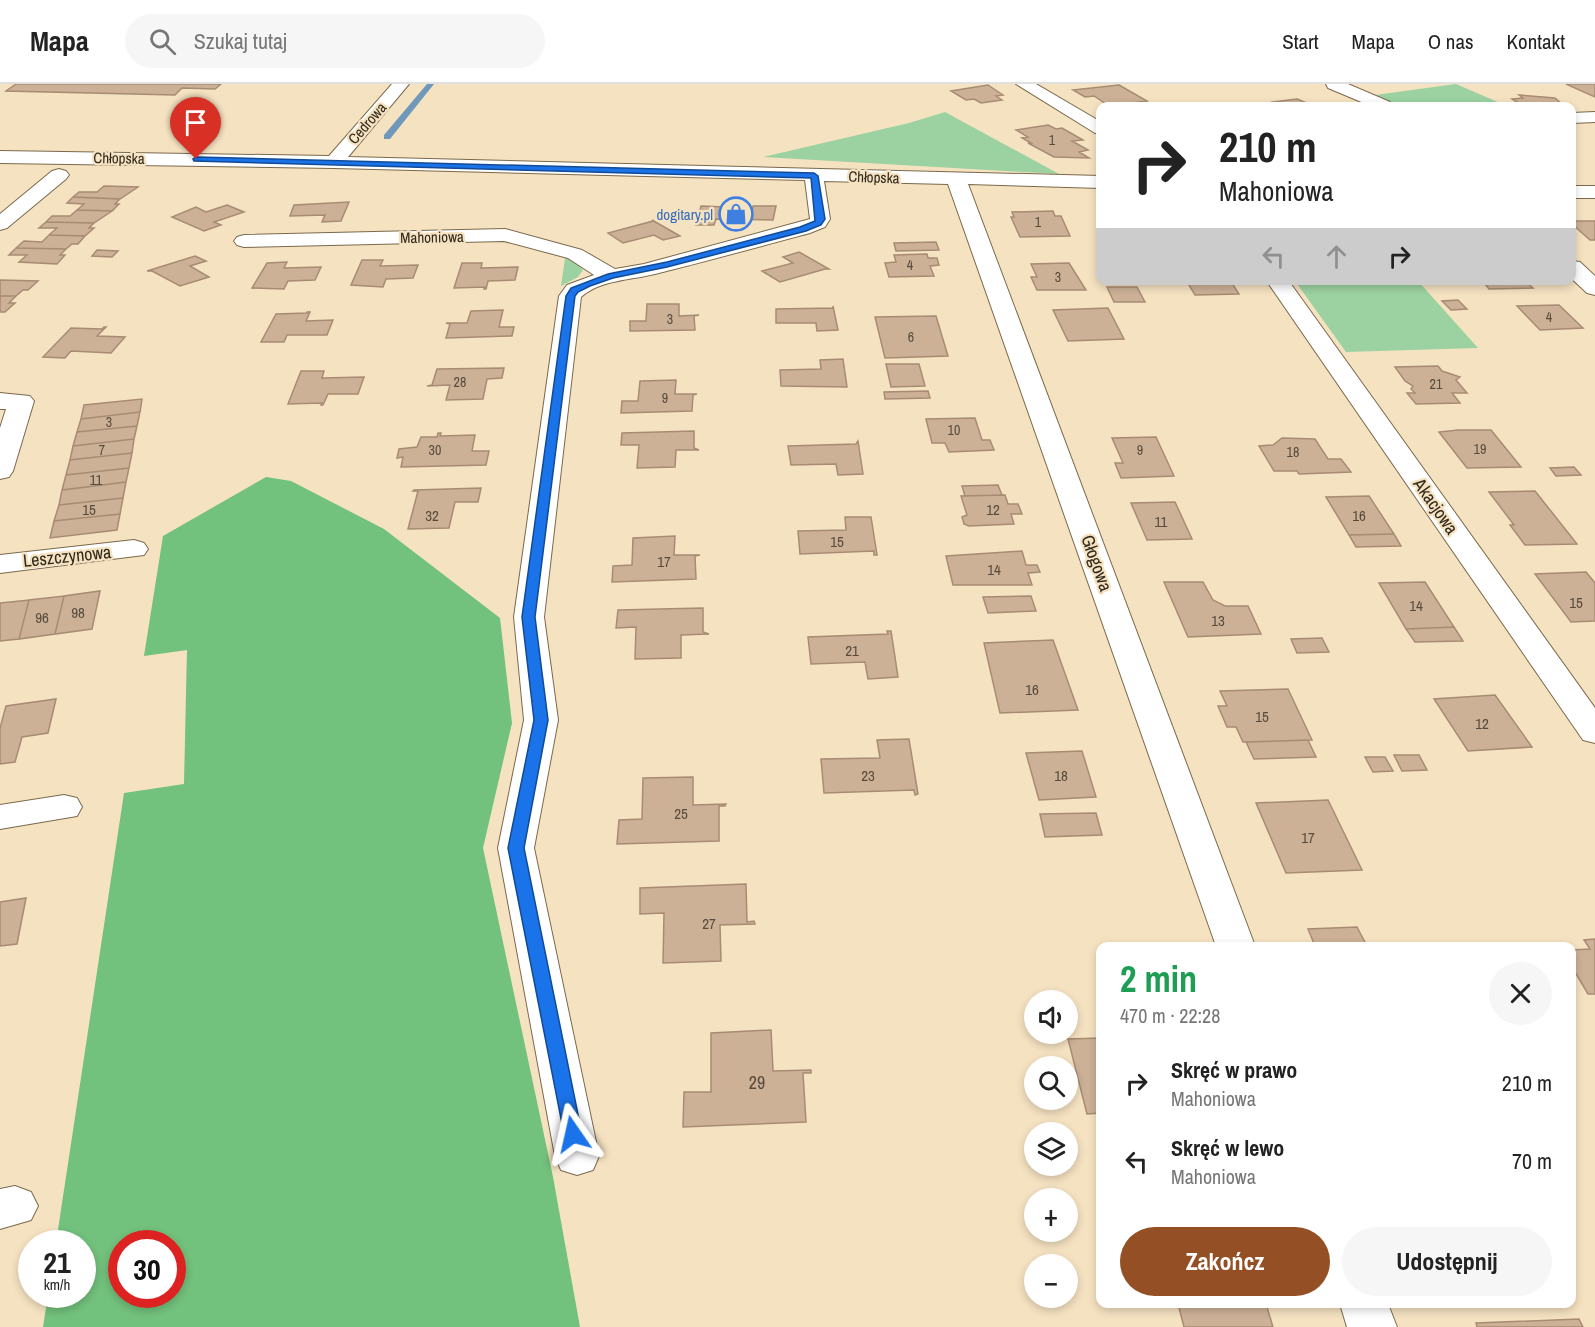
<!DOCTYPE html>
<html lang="pl">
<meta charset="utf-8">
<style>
body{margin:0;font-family:"Archivo Narrow",sans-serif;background:#f6f6f6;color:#222;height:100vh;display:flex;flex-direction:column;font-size:22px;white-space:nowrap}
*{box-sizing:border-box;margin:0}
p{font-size:20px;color:#767676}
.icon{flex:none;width:33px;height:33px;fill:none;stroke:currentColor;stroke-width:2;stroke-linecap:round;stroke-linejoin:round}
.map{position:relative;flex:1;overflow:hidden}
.drawer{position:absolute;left:1096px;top:858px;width:480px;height:366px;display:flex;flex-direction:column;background:#fff;border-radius:12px;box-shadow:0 3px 9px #0003}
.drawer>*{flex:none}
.guide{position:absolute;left:1096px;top:18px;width:480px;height:183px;border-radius:12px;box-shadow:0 3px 9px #0003;background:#fff;color:#222;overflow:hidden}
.buttons{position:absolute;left:1024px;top:906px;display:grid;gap:12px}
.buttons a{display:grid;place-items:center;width:54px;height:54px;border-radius:50%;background:#fff;box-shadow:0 3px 9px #0003;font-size:30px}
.speed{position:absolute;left:18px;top:1146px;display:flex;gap:12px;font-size:30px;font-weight:700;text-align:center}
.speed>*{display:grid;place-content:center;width:78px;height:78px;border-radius:50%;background:#fff;box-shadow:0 3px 9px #0003;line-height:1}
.speed small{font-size:15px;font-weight:400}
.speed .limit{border:9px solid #d22;background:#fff;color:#111}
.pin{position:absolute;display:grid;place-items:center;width:51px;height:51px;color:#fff;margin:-62px -26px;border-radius:50% 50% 50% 0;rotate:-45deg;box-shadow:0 0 6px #0007}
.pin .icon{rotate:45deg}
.me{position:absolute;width:66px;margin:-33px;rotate:349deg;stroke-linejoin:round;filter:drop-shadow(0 0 4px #0008)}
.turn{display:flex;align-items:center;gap:21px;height:126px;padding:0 24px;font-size:27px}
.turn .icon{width:78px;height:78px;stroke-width:2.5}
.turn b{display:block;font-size:42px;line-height:51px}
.lanes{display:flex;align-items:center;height:57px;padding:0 24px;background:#0003;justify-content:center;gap:30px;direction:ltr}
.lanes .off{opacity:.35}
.round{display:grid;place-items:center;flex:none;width:63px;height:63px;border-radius:32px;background:#f6f6f6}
.overview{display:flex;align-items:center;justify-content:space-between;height:102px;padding:0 24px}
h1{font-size:36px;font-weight:700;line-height:45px;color:#1e9e55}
.cta{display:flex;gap:12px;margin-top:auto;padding:12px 24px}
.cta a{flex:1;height:69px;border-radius:36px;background:#944f24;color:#fff;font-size:24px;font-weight:700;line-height:69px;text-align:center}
.cta a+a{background:#f6f6f6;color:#222}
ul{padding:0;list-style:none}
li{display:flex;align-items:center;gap:18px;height:78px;padding:0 24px}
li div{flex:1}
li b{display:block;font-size:22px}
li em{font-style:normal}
header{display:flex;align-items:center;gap:36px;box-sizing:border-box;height:84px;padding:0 30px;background:#fff;border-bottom:2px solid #e0e0e0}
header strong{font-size:28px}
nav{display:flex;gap:33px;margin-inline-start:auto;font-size:21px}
.search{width:420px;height:54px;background:#f6f6f6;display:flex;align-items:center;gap:15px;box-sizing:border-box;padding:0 21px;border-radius:33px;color:#767676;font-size:22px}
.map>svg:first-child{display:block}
.green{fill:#9cd2a1}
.forest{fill:#72c17c;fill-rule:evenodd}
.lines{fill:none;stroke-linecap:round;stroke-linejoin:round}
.stream{fill:#6f98ba;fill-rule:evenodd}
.building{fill:#cdb197;stroke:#a78c73;stroke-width:1.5}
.minor-casing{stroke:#7a694c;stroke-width:2}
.minor{fill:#fff;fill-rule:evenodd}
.route{fill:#1a73e8;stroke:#114b97;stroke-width:1.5}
.labels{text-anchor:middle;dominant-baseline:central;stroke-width:4.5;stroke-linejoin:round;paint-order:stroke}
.far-number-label{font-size:14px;fill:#584b3c}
.far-street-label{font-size:15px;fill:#31291d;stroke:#f5e2c1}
.far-shop-label{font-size:15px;fill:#366cbe;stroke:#f5e2c1;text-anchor:end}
.number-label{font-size:15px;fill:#584b3c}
.street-label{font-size:18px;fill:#31291d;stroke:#f5e2c1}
.near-number-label{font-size:18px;fill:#584b3c}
</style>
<header>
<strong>Mapa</strong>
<div class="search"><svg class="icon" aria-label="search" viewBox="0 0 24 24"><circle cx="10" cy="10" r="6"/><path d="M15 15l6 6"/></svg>Szukaj tutaj</div>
<nav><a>Start</a><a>Mapa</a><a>O nas</a><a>Kontakt</a></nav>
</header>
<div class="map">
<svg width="1595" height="1243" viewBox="0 0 1595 1243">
<rect width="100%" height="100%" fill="#f5e2c1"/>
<path class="green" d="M1456 0 1507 22H1400L1375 11Z
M945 28 1059 90 763 73 909 39Z
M565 174 573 176 583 186 578 193 561 202Z
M1295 197H1418L1478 264 1346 268Z"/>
<path class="forest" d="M266 393 291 397 384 445 500 534 512 639 483 764 553 1093 580 1243H43L48 1211 82 1210V1160L56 1159 124 709 184 700 187 566 144 572 163 452ZM122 1160H172V1210H122Z"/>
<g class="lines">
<path class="stream" d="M427 0H434L390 55H384V51Z"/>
</g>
<path class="building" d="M16 0H221L215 5 182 4 175 11 6 7Z
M1566 0H1595V13Z
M988 1 1003 11 996 12 1002 16 981 19 974 15 966 16 951 7Z
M1119 1 1147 17 1109 22 1094 12 1085 13 1073 6Z
M1519 11 1555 14 1563 21 1523 22 1512 15 1523 14Z
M1297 15 1314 22H1282L1273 18Z
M1048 41 1056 45 1062 44 1083 56 1072 57 1088 66 1079 68 1089 74 1054 73 1028 59H1031L1022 54 1028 53 1016 46Z
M104 102 138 103 120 115 73 113 79 108H97Z
M73 113 120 115 115 120H119L112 127 77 126 84 120 67 119Z
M349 118 341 137 322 138 325 131 290 132 294 121Z
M227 121 244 128 214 138 221 141 204 147 172 133 196 123 206 128Z
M701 122 753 124V122H776L773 136 716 135 714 141H696Z
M77 126 112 127 94 139 46 138 52 132H70Z
M1053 127 1055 132H1061L1070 152 1020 153 1011 133H1014L1012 128Z
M652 136 680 152 663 156 654 151 623 159 608 149 653 137Z
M1572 137H1595V156H1590L1572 140Z
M46 138 94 139 89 144H94L85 152 49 151 57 144H39Z
M49 151 85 152 78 160H72L66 165 16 164 24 157 42 158Z
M936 158 939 166 896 167 894 159Z
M16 164 66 165 60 171H65L57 180 19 178 27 171H9Z
M97 166 118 167 112 173 92 172Z
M799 168 829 185H825L780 198 762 187 793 179 783 173Z
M927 170 928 174H937L939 181 930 182 934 192 889 193 885 179 896 178 894 171Z
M195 172 206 177 190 182 209 193 180 202 152 187H147Z
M362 176H383L380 182 418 181 413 194 386 195 383 203 351 201Z
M287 178 284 184 321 183 315 196 288 197 284 205 252 204 267 179Z
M462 179H482L481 184 518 183 515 196 488 197 486 205H484L485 203 454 204Z
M1069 179 1086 206H1037L1031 193H1037L1031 180Z
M0 196 38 197 28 206H23L16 212H0Z
M1186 196H1230L1239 210 1195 211Z
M1482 196H1528L1525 197 1533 204 1489 205Z
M1107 203H1137L1145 218H1114Z
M0 212H16L9 219H15L5 228H0Z
M1458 216 1467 225 1451 226 1442 217Z
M647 220H679V232L699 231 694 232 695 246 630 247V237H646Z
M1559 221 1583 244 1540 246 1517 222Z
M833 222 838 246 817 247 816 239H776V225L833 224Z
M1108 224 1124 255 1068 257 1053 226Z
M503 226 499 243H514L512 252 446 254 450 240 446 239H467L471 227Z
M307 228H310L306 237 333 236 327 251H287L284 258H261L276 230 307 229Z
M936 232 948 272 885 274 875 233Z
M104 243H106L97 252 125 253 111 269 71 267 65 274 43 273 71 244 102 245Z
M843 275 847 303 781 302 780 286 821 285 820 276Z
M886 280H919L925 302 891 303Z
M1438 282 1442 287 1460 293 1456 296 1467 309H1452L1460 319 1416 320 1407 309H1415L1411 305 1413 302 1405 297 1395 283Z
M504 284 502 294 487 295 483 315 446 316 450 301 427 302 432 301 437 285Z
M301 287H324L322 294 364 293 358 310H328L323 321H321L322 319 288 320Z
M676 296 675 310H697L693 311 692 327 621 329 622 317H638L640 297Z
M928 307 930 314 885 315 884 308Z
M142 315 140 328 81 335 84 321Z
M140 328 137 342 77 348 81 335Z
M975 334 982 356H990L994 366 949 368 945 359H932L926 335Z
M137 342 134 355 73 362 77 348Z
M1458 346H1491L1521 383 1467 384 1439 348Z
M694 347V364L699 366H676L675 383 637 384 639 361H621L622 349Z
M438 349H441L440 352 475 351 472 367H489L486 381 401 383 403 373 397 374 399 365 417 363 421 353H437Z
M1156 353 1174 392 1121 394 1115 379H1123L1112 354Z
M1282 354 1315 355 1328 375H1341L1351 388 1299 390 1297 387H1274L1259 362 1273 361Z
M134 355 132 369 70 376 73 362Z
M858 357 863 390 838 391 836 380 791 381 788 362 856 360Z
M132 369 129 384 66 391 70 376Z
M1574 383 1581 391 1556 392 1550 384Z
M129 384 126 398 62 406 66 391Z
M126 398 123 414 59 421 62 406Z
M998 401 1002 411 965 412 962 402Z
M481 404 478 418H455L449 444 408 445 418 407H413L414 406Z
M1535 407 1577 460 1525 461 1510 441H1514L1489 408Z
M1005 411 1008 420H1018L1022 430H1011L1014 440 969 442 964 440 962 433 967 431 961 412Z
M1369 412 1394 450 1349 451 1326 413Z
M123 414 120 430 54 437 59 421Z
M1175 418 1192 455 1147 456 1131 419Z
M120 430 117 446 50 454 54 437Z
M845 433H871L877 471H874V467L800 470 798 447 846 446Z
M1394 450 1401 462 1356 463 1349 451Z
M675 452 674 471H700L695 472 696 495 612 498 613 482 632 481 633 454Z
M1022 467 1026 481H1037L1040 488 1028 489 1032 501H953L946 472Z
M1586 488 1595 499V537L1571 538 1535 490Z
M1164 498H1203L1213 516 1225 522H1248L1261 550 1188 553Z
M1425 498 1454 543 1406 545 1379 499Z
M100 507 92 545 55 550 64 512Z
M64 512 55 550 19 555 29 516Z
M1031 512 1036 527 988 529 983 513Z
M29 516 19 555 0 557V519Z
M703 524V548L709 550 681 551V574L635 575 636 543 616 544 618 526Z
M1454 543 1463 557 1415 558 1406 545Z
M887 547H891L898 593 868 595 865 578 811 580 808 553 888 550Z
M1322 554 1329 568 1297 569 1291 555Z
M1053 556 1078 626 1000 629 984 559Z
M1288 605 1312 656 1243 658 1236 643H1227L1218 622H1227L1220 607Z
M1495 611 1532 663 1468 667 1434 615Z
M56 615 48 649 22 653 15 678 0 680V644L6 622Z
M909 655 918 710 915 711 914 706 824 709 821 675 880 674 877 656Z
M1308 656 1316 673 1254 675 1246 658Z
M1082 667 1096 713 1039 716 1026 669Z
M1394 671H1419L1427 686 1402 687Z
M1365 673H1385L1393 687 1373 688Z
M693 693V721L726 720 725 722H719V757L617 760 619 736 642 735 643 694Z
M1328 716 1362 786 1286 789 1256 719Z
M1096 729 1102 751 1045 753 1040 730Z
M746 800 747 838 754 837 755 840 720 841 721 877 663 879 664 829 640 830V804Z
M26 814 17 860 0 862V818Z
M1357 843 1367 862H1315L1308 845Z
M1595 855V910H1588L1572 883V866L1590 865 1584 856Z
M771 946 773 987 811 986V989H803L806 1038 683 1043 684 1008H711V949Z
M1101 954V1029L1087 1030 1068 955Z
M1178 1220H1266L1273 1243H1184Z
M1579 1235 1583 1243H1477L1476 1239Z"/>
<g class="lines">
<defs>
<path id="minor" d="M392 0H409L348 73 1101 92V104L968 100 1255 862H1216L948 100 824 97 830 135 825 143 810 149C758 163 707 177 655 190 631 196 600 196 581 213L544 533 558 636 534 764 599 1072 593 1086 577 1091 561 1086 555 1072 498 764 524 636 514 533 559 212 567 201 594 191 568 174 504 157 244 163 237 161 234 157 237 153 244 151 505 145 582 166 615 185 644 180 810 135 805 96 334 84 0 79V67L329 72Z
M1016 0H1036L1101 38V50L1095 49Z
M1326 0H1348L1390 18 1393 22H1371L1328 4Z
M1595 28V38L1572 39V29Z
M59 85 66 87 69 91 66 95 7 144 0 146V130L52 87Z
M1572 102H1595V114H1572Z
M1572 177 1580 178 1595 192V211L1587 209 1572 195Z
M1266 196H1288L1595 624V659L1583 656Z
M0 309 30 312 34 317 13 387 9 393 0 395V344L6 325H0Z
M134 456 144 459 148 465 144 471 0 489V471Z
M64 711 77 714 82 723 77 732 0 745V721Z
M15 1102 31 1108 38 1122 31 1136 0 1145V1105Z
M1340 1220H1388L1397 1243H1347Z"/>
</defs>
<use href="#minor" class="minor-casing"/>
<use href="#minor" class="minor"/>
</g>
<path class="route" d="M196 73 814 89 818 92 825 135 821 141 806 147 667 183 613 194 590 202 578 208 575 212 535 533 548 636 524 764 582 1050 579 1055 573 1057 567 1055 564 1050 508 764 534 636 522 533 566 212 571 204 608 190 667 178 800 143 815 137 811 94 194 77 193 75Z"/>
<defs>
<symbol id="shop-ring" viewBox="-11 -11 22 22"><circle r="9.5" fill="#f5e2c1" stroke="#3f7fe0" stroke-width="1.5"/><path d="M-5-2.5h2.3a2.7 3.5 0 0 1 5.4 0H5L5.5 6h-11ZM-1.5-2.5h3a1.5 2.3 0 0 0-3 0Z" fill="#3f7fe0"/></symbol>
</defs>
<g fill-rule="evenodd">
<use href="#shop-ring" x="717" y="111" width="38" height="38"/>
</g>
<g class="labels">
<g class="far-number-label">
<text x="1052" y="56">1</text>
<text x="1038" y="138">1</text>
<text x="910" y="181">4</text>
<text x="1058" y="193">3</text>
<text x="1549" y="233">4</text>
<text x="670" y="235">3</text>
<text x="911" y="253">6</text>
<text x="460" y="298">28</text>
<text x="1436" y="300">21</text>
<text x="665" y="314">9</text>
<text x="109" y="338">3</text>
<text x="954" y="346">10</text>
<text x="1480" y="365">19</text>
<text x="102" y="366">7</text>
<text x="435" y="366">30</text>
<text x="1140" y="366">9</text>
<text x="1293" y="368">18</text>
</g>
<g class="far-street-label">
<text transform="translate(367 39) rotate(-49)">Cedrowa</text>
<text transform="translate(119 74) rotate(1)">Chłopska</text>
<text transform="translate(874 93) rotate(2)">Chłopska</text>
<text transform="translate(432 153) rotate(-1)">Mahoniowa</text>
</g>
<g class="far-shop-label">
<text x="713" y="130">dogitary.pl</text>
</g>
<g class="number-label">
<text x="96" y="395">11</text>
<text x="89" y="425">15</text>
<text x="993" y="425">12</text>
<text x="432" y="431">32</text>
<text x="1359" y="431">16</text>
<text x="1161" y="437">11</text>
<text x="837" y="457">15</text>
<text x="664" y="477">17</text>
<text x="994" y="485">14</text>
<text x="1576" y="518">15</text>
<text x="1416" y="521">14</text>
<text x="78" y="528">98</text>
<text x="42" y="533">96</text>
<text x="1218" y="536">13</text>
<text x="852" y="566">21</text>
<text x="1032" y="605">16</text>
<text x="1262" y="632">15</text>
<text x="1482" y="639">12</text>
<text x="868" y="691">23</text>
<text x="1061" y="691">18</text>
<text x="681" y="729">25</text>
<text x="1308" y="753">17</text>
<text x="709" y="839">27</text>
</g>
<g class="street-label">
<text transform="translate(1436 422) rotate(55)">Akacjowa</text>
<text transform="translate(67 472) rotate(-6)">Leszczynowa</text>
<text transform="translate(1097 479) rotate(70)">Głogowa</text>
</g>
<g class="near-number-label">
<text x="757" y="998">29</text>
</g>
</g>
</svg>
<div class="buttons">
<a><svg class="icon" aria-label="sound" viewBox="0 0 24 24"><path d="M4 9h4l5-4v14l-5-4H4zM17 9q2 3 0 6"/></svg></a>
<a><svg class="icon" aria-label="search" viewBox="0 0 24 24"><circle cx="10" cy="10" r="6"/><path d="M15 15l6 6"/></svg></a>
<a><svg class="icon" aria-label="layers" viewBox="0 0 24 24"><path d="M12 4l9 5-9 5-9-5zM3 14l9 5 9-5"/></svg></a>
<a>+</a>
<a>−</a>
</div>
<div class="speed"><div>21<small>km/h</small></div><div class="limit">30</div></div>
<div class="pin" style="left:196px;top:75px;background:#d93025"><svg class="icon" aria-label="arrive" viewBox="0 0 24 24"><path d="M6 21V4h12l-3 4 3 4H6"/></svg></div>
<svg class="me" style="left:573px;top:1050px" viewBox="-20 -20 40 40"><path d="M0-17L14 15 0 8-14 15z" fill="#1a73e8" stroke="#fff" stroke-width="4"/></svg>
<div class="guide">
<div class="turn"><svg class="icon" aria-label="right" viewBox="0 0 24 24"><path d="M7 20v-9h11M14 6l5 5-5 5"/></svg><div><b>210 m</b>Mahoniowa</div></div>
<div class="lanes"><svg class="icon off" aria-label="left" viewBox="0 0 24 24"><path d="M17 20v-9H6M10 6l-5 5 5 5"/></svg><svg class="icon off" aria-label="ahead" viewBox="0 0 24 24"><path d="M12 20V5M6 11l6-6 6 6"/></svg><svg class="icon" aria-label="right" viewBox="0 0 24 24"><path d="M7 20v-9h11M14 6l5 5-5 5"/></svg></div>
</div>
<section class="drawer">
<div class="overview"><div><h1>2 min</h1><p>470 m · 22:28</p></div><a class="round"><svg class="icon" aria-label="close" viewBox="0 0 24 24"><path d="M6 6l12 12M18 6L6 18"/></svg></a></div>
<ul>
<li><svg class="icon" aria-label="right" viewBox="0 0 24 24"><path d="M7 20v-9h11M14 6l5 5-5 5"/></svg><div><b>Skręć w prawo</b><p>Mahoniowa</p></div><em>210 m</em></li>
<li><svg class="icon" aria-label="left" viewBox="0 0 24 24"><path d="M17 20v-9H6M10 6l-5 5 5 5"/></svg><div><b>Skręć w lewo</b><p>Mahoniowa</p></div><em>70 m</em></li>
</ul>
<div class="cta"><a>Zakończ</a><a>Udostępnij</a></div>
</section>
</div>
